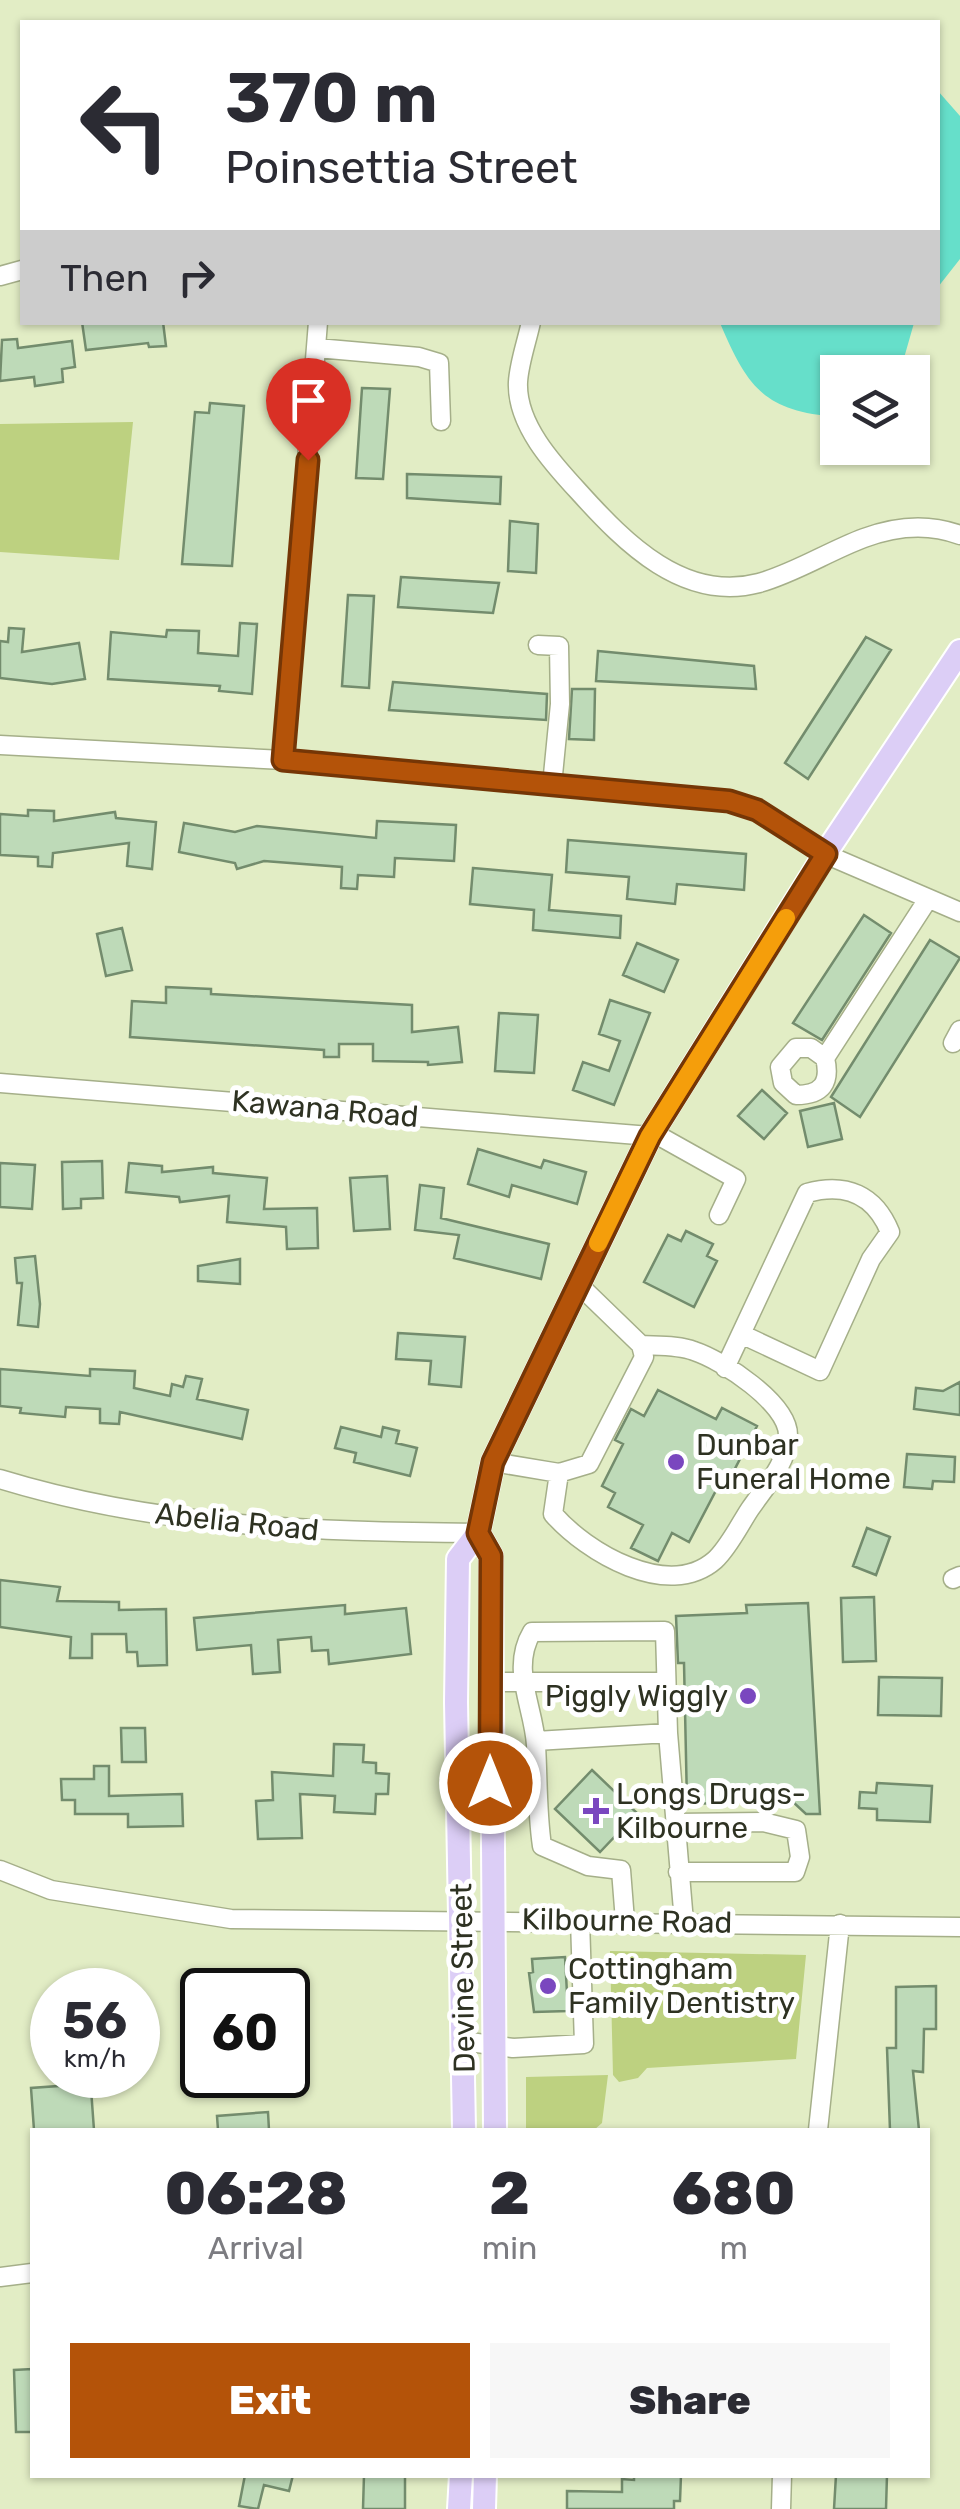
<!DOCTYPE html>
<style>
body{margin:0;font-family:Rubik,sans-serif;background:#f7f7f7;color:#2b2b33;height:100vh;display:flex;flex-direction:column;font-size:38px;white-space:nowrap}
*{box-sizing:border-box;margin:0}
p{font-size:32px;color:#7c7c81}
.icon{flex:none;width:55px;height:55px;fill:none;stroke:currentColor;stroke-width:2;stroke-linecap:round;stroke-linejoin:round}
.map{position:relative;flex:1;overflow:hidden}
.details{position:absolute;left:30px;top:2128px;width:900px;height:350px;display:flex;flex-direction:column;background:#fff;border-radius:0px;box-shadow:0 2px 8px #0004}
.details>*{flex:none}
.hud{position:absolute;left:20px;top:20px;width:920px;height:305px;border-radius:0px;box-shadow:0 2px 8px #0004;background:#fff;color:#2b2b33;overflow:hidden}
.fabs{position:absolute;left:820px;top:355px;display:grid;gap:20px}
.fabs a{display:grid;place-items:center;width:110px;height:110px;border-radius:0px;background:#fff;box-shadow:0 2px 8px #0004;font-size:50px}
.speed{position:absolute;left:30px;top:1968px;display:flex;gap:20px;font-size:50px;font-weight:700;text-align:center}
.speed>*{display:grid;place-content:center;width:130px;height:130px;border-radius:50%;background:#fff;box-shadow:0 2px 8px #0004;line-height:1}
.speed small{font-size:25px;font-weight:400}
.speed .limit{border:5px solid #111;border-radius:15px;background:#fff;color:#111}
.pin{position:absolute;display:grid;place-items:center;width:85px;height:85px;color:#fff;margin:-102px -42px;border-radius:50% 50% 50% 0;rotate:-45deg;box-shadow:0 0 10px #0007}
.pin .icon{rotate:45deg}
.me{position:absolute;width:110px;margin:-55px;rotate:0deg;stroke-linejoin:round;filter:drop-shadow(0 0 8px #0008)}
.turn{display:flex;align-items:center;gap:35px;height:210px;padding:0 40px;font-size:45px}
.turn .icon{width:130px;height:130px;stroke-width:2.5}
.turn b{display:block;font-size:70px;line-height:85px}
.then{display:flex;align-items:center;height:95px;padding:0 40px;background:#0003;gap:20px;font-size:38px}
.eta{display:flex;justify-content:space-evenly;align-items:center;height:170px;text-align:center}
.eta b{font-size:60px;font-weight:800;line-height:70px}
.button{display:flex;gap:20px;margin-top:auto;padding:20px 40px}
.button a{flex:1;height:115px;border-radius:0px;background:#b45309;color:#fff;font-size:40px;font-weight:800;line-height:115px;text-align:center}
.button a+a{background:#f7f7f7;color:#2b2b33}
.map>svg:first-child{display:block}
.green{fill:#bdd180}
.water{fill:#66dfca}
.building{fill:#bedab8;stroke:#738c6d;stroke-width:2.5}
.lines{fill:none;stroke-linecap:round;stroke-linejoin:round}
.minor-casing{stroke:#a5af89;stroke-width:21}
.major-casing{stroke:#fff;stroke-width:26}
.minor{stroke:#fff;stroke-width:18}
.major{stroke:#dccef6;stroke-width:22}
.route-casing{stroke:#753606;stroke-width:25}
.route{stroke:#b45309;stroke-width:18}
.slow{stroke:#f59e0b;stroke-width:18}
.poi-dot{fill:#7a47bf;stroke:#fff;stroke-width:4}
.labels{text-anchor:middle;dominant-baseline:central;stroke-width:10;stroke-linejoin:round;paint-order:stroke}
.street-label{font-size:30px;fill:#2e3222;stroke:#fff}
.poi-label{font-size:30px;fill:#2e3222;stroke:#fff;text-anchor:start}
</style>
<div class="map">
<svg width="960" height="2509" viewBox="0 0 960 2509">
<rect width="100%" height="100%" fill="#e2edc5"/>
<path class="green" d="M133 422 119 560 0 552V424Z
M610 1951 806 1955 796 2059 647 2068 638 2078 619 2082 613 2075Z
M608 2075 602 2123 594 2130 526 2128V2077Z"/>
<path class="water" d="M938 91 960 116V259L938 287Z
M720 323V322L914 323 900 372H838L837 417C765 411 748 389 720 323Z"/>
<path class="building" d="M82 322H163L166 346 149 347 148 343 86 350Z
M17 339 18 348 72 341 75 367 62 369 63 382 35 386 34 377 0 381 2 340Z
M362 388 390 389 383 479 356 478Z
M210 403 244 406 232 566 182 564 195 412 209 413Z
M407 474 501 477 500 504 407 498Z
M510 521 538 524 536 573 508 571Z
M401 577 499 583 493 613 398 607Z
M348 595 374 596 369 688 342 686Z
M240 623 257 624 252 694 219 691 220 686 108 679 111 632 166 637 167 630 199 631 198 653 238 656Z
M9 628 24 629 22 652 79 643 85 679 52 684 0 678V641L8 642Z
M866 637 891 650 808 779 785 763Z
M598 651 754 666 756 689 596 681Z
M393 682 547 694 546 720 389 710Z
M572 689H595L594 740 569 739Z
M28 810 54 811V821L115 812 116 818 156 822 152 869 127 866 129 843 53 853 52 867 38 866V857L0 855V814L28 816Z
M377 821 456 825 454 861 395 858 394 877 358 875 357 889 341 888 342 867 264 861 237 869 235 863 179 852 184 823 235 832 257 826 376 838Z
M568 840 746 854 744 890 677 884 675 904 627 899 629 877 566 872Z
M473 868 552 875 549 910 621 916 620 938 533 930 534 910 470 904Z
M864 915 891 933 822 1040 793 1023Z
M122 928 132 970 106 976 97 934Z
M930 940 960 958 860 1117 831 1097Z
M637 943 678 960 664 992 623 975Z
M166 987 211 989V994L412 1005V1032L458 1027 462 1062 428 1065V1062L373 1061V1044H339V1057H324V1050L130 1037 132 1001 166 1003Z
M610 1000 650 1013 614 1105 573 1090 583 1062 609 1071 620 1041 599 1034Z
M499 1013 538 1015 534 1073 495 1071Z
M762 1090 787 1113 764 1139 738 1116Z
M834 1103 842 1139 808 1147 800 1111Z
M478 1149 541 1168 544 1160 586 1172 577 1204 512 1185 509 1197 468 1184Z
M102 1161 103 1198 81 1199V1208L63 1209 62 1162Z
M0 1163 35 1165 32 1209 0 1207Z
M129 1163 162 1166V1172L213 1167V1173L267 1178 264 1209 317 1208 318 1248 287 1249 286 1227 227 1222 229 1196 180 1202 179 1197 126 1192Z
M387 1176 390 1229 354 1231 350 1178Z
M420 1185 444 1188 441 1218 549 1244 541 1279 454 1258 459 1235 415 1230Z
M686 1231 713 1244 707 1256 717 1261 694 1307 644 1282 668 1235 681 1241Z
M35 1256 40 1304 38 1327 18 1325 22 1283H17L15 1258Z
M240 1259V1284L198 1281V1266Z
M398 1333 465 1337 461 1387 429 1384 431 1361 396 1359Z
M0 1369 90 1376V1369L135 1371 134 1388 170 1396 172 1384 183 1387 186 1376 202 1379 197 1399 248 1410 242 1439 120 1412 119 1424 100 1423V1409L66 1407 65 1417 20 1413 21 1408 0 1406Z
M960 1382V1415L914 1409 916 1388 943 1391Z
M658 1390 716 1419 722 1408 757 1426 727 1484 721 1481 689 1542 672 1533 658 1561 631 1548 643 1525 608 1507 615 1493 602 1486 623 1444 615 1440 631 1409 644 1416Z
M341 1427 381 1437 383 1427 399 1431 396 1443 417 1448 410 1476 354 1462 356 1453 335 1448Z
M907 1454 955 1457 954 1482 933 1481 932 1489 904 1487Z
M867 1528 890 1537 876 1575 853 1566Z
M0 1580 60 1587 57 1601 119 1602V1610L166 1609 167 1665 138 1666 137 1652H127L126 1634H92V1658H70L71 1637 0 1627Z
M874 1597 876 1661 843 1662 841 1598Z
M808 1603 820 1814H806L792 1801 687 1804 684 1663H678L676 1616 747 1613 746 1605Z
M345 1605V1614L406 1608 411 1654 329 1664 328 1650 312 1651 311 1637 278 1640 280 1672 253 1674 251 1645 197 1650 194 1618Z
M879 1677 942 1678 941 1716 878 1715Z
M121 1728H145L146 1762H122Z
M334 1744 364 1745 363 1762 376 1763V1773L389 1774 388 1794H376L375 1814 334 1812 335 1796 300 1794 302 1838 258 1839 256 1801 273 1800 272 1772 333 1776Z
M94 1766H109V1796L182 1794 183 1826 128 1827V1814H75V1800H62L61 1779H94Z
M592 1770 637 1813 600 1852 555 1809Z
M877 1783 932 1786 930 1822 877 1820V1809L859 1808 860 1792 876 1793Z
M565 1957 568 2011 534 2012 529 1973 533 1972 532 1959Z
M936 1986V2029H924L923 2072 913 2071 919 2130H890L887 2048H896V1987Z
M58 2075H90L94 2130H34L31 2088 58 2086Z
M268 2112 269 2130H218L217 2116Z
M32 2369V2432H16L14 2370Z
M245 2475H293L289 2491 264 2485 258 2509 239 2506Z
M364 2475H405V2509H363Z
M634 2475H681L680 2501H674V2509H567V2491L622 2492V2479L634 2480Z
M836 2475H887L886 2509H834Z"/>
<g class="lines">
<defs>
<path id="minor" d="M0 276 22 270
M531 322C527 341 519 363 518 382 516 424 553 464 579 492 625 543 684 603 759 583 795 573 829 551 864 538 896 526 928 523 960 535
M317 348 419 357 439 363 441 421
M538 645 559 646 560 704 552 785
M0 745 283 760 729 801 757 810 825 854 960 912
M283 760 318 322
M953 1043 960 1030
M825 1058 811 1048H796L780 1067 783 1083 796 1095C822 1095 831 1083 825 1058L928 899
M0 1083 650 1136
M652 1132 736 1179 719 1215
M725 1368 807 1193C846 1182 875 1195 890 1232L871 1259 820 1371 741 1334
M493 1462 559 1473 589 1464 644 1357 641 1345 578 1284
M559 1473 553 1514C586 1552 668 1601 715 1560 729 1547 740 1524 750 1509 765 1487 788 1463 788 1435 788 1403 722 1360 694 1351 679 1345 658 1346 641 1345
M0 1479C157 1527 315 1532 478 1533
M953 1579 960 1576
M489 1682H665
M536 1741 668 1733
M490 1783 536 1782
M676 1823 763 1822 796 1830 800 1857 795 1872H678
M0 1870 51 1890 231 1919 960 1927
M625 1921 621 1870 588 1866 542 1846C537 1812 538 1780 536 1745 534 1707 510 1669 532 1632L665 1631 668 1733 684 1922
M463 2041 513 2048 584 2044 580 1920
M818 2130 840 1924
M0 2277 32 2273
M781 2509 782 2475"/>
<path id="major" d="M478 1533 491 1556 495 2130
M464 2130 456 1702 458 1559 478 1533 493 1462 650 1136 825 854 960 651
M459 2509 461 2475
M484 2509 485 2475"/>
</defs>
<use href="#minor" class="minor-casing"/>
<use href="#major" class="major-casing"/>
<use href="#minor" class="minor"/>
<use href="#major" class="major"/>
</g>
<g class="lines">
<defs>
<path id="route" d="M308 460 283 760 729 801 757 810 826 854 650 1136 493 1462 478 1533 491 1556 490 1783"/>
</defs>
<use href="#route" class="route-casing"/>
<use href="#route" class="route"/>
<path class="slow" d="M598 1243 650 1136 786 918"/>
</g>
<g class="poi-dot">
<circle cx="676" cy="1462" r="10"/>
<circle cx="748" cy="1696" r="10"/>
<path d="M591 1796h10v10h10v10h-10v10h-10v-10h-10v-10h10z"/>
<circle cx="548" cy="1986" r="10"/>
</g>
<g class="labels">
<g class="street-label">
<text transform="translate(325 1109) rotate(5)">Kawana Road</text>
<text transform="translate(237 1522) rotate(6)">Abelia Road</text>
<text transform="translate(627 1921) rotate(1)">Kilbourne Road</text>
<text transform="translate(463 1978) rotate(-91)">Devine Street</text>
</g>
<g class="poi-label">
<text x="696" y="1445">Dunbar<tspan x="696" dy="34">Funeral Home</tspan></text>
<text x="728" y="1696" text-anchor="end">Piggly Wiggly</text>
<text x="616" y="1794">Longs Drugs-<tspan x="616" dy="34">Kilbourne</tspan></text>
<text x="568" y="1969">Cottingham<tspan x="568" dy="34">Family Dentistry</tspan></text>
</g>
</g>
</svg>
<div class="fabs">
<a><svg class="icon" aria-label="layers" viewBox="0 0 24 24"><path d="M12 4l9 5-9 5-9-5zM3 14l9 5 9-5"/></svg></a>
</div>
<div class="speed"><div>56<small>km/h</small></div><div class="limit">60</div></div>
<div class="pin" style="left:308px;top:460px;background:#d93025"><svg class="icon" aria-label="arrive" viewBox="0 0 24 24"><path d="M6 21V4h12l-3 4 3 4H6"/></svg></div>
<svg class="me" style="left:490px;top:1783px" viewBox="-20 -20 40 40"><circle r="17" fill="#b45309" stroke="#fff" stroke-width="3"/><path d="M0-11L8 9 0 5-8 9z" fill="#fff"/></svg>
<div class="hud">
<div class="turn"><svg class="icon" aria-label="left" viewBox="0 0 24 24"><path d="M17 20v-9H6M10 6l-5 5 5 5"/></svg><div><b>370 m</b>Poinsettia Street</div></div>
<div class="then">Then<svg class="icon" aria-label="right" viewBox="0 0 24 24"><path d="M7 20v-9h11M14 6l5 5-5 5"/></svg></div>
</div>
<section class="details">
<div class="eta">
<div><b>06:28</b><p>Arrival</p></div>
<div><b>2</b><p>min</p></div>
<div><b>680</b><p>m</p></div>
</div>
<div class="button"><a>Exit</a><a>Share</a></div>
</section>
</div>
